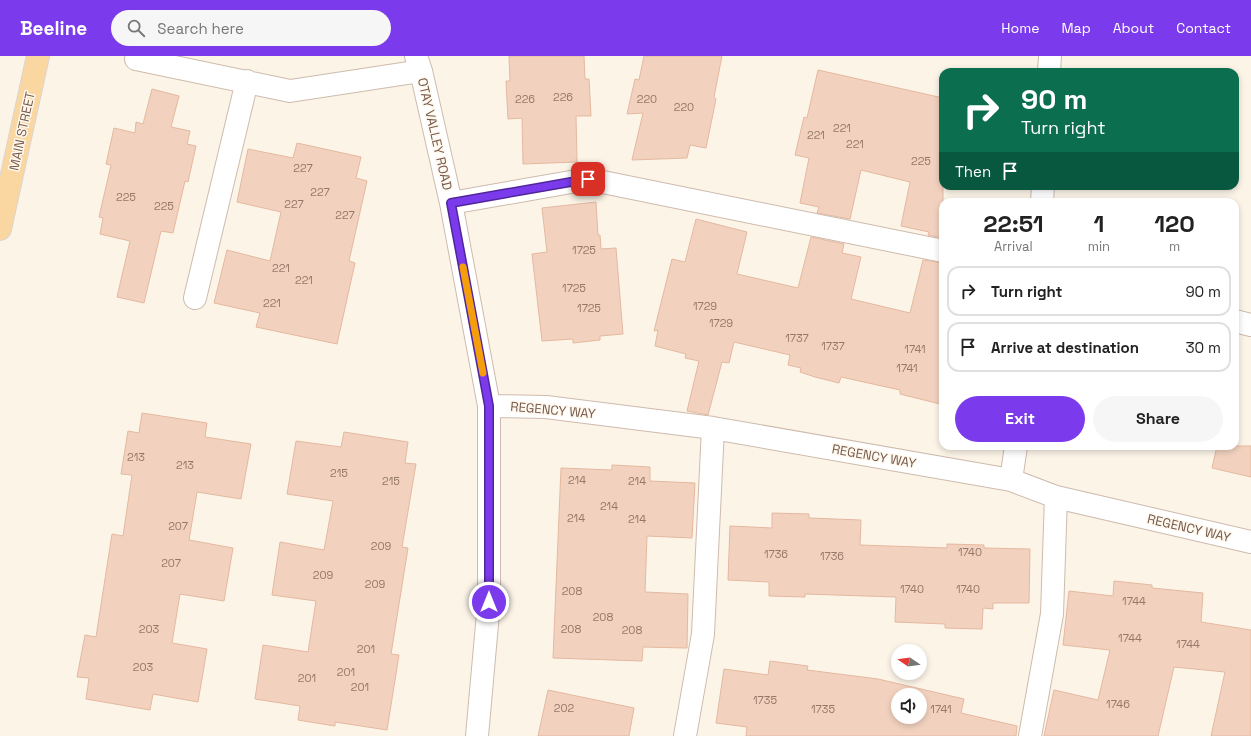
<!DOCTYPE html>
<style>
body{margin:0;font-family:"Space Grotesk",sans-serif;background:#f6f6f6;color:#222;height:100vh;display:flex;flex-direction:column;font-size:15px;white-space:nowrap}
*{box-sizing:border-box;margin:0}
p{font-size:13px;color:#767676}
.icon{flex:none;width:22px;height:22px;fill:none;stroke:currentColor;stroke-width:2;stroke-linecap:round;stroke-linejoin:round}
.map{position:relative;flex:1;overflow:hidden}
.sheet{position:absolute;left:939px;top:142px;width:300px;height:252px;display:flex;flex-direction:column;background:#fff;border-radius:12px;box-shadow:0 2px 6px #0003}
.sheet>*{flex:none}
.guide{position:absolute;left:939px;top:12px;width:300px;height:122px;border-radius:12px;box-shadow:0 2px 6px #0003;background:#0b6e4f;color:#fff;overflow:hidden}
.needle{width:26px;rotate:283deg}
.buttons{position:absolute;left:891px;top:588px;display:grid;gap:8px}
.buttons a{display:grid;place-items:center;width:36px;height:36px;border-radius:50%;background:#fff;box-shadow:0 2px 6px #0003;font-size:20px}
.pin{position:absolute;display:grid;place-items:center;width:34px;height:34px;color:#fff;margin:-17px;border-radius:8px;box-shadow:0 2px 6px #0006}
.me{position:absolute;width:44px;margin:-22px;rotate:0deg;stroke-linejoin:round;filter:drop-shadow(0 0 3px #0008)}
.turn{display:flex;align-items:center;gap:14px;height:84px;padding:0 16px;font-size:18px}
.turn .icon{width:52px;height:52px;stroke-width:2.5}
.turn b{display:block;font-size:28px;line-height:34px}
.then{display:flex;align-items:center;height:38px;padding:0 16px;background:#0003;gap:8px;font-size:15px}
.eta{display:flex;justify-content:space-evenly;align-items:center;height:68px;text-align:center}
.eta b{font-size:24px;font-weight:700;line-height:28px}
.cta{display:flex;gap:8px;margin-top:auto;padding:8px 16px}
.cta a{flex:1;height:46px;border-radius:24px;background:#7c3aed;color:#fff;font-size:16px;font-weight:700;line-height:46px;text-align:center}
.cta a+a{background:#f6f6f6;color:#222}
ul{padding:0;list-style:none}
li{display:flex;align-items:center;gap:12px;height:50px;margin:0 8px 6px;padding:0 8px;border:2px solid #e0e0e0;border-radius:12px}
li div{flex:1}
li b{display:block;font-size:15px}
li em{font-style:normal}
header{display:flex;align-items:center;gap:24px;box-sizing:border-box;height:56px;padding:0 20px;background:#7c3aed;color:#fff}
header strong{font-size:19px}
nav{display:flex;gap:22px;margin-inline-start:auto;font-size:14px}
.search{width:280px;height:36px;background:#f6f6f6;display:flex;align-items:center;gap:10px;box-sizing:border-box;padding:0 14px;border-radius:22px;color:#767676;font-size:15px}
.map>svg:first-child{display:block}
.building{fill:#f2d2bf;stroke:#e5b89f;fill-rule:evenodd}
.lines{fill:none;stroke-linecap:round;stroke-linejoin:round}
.minor-casing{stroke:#cebbad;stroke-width:24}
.major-casing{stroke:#dbd4d0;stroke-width:24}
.minor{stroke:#fff;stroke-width:22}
.major{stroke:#fad7a0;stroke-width:22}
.route-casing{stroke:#51269a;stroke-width:10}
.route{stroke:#7c3aed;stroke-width:7}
.slow{stroke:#f59e0b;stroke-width:7}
.labels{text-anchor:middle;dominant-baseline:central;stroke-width:3;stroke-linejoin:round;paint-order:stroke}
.number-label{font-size:11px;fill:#957868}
.street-label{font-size:13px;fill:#765a4b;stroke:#fff8ee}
</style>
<header>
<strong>Beeline</strong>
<div class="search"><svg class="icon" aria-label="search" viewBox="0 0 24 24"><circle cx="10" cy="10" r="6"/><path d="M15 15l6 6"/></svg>Search here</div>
<nav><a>Home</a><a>Map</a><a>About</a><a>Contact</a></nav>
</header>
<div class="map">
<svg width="1251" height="680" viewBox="0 0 1251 680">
<rect width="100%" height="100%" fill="#fcf4e7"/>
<path class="building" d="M509 0H584L585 23H589L591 60H576L577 106 523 108 522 62 508 63 506 25H510Z
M644 0H722L714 41 716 43 706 92 690 89 687 102 632 104 643 57 627 58 635 23 639 24Z
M818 14 943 42V182L928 179 929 176 901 170 910 126 861 114 850 163 817 157 819 151 800 147 809 102 795 99 804 61 807 62Z
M152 33 179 40 171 71 190 75 187 88 196 90 188 126 185 125 173 177 161 175 144 247 117 241 130 185 100 178 103 162 99 161 111 109 106 108 114 72 135 77 136 66 143 68Z
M297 87 361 101 356 122 367 125 349 205 355 207 337 288 256 271 260 257 214 247 227 194 270 205 281 156 237 146 248 93 293 102Z
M596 146 598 179H600L601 193 616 192 623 278 600 280V284L573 287V283L542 285 532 198 547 196 542 152Z
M696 163 747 176 737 218 798 232 811 181 844 188 842 197 861 201 851 243 910 257 923 204 943 207V336L940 348 900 338V334L841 321 839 327 815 321 800 316 801 312 788 309 790 299 734 286 729 307 722 306 708 359 687 355 699 305 685 302 686 298 655 290 658 274 654 275 672 203 685 206Z
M142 357 207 367 205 381 251 388 241 443 197 436 189 484 233 492 224 545 180 538 172 587 207 593 198 646 153 638 150 654 86 643 89 622 77 621 85 579 96 581 112 478 123 480 132 419 121 418 128 375 139 377Z
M344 376 408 386 405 407 416 408 402 491 408 492 391 598 399 599 387 674 335 666V670L298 664 300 650 255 643 263 589 308 596 316 545 272 539 280 486 324 494 333 445 287 438 296 385 341 391Z
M1217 390H1251V421L1212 412Z
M612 409 650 411V425L695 427 692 482 647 480 645 536 688 538 687 592 643 591 642 605 553 602 561 412 612 414Z
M772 457 809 458V462L861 464 860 489 947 492V488L984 489V492L1030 493 1029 547H993V553L983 552 982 573 945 572V568L895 566 896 541 805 538V541L769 540V526L728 524 730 470 772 472Z
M1114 525 1152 529V532L1203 537 1201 566 1251 574V680H1211L1225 616 1174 611 1158 680H1044L1054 634 1098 644 1110 594 1063 589 1069 535 1113 540Z
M770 605 808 610 807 614 878 623 964 643 961 657 1017 670 1016 680H746L747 671 716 667 724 613 768 619ZM898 639H920V661H898Z
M548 634 634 652 629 680H538Z"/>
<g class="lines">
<defs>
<path id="minor" d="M137 0 136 3 290 35 421 15
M416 0 421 15 451 147 489 350V546L477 680
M1049 16 1050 0
M1042 146 1043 130
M451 147 588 123 943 195
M195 242 247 25
M1235 265 1251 269
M489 350 546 351 713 372 1011 424 1056 441 1251 486
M1011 424 1016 390
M685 680 703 578 713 372
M1030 680 1052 558 1056 441"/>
<path id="major" d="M0 173 38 0"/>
</defs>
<use href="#minor" class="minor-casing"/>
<use href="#major" class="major-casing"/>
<use href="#minor" class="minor"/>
<use href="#major" class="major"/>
</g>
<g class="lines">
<defs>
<path id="route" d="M489 546V350L451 147 588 123"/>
</defs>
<use href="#route" class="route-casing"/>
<use href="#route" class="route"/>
<path class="slow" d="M463 211 483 317"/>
</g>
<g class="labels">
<g class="number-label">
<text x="563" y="41">226</text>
<text x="525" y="43">226</text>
<text x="647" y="43">220</text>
<text x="684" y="51">220</text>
<text x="842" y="72">221</text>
<text x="816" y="79">221</text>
<text x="855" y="88">221</text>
<text x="921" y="105">225</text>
<text x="303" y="112">227</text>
<text x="320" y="136">227</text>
<text x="126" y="141">225</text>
<text x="294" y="148">227</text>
<text x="164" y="150">225</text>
<text x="345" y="159">227</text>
<text x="584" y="194">1725</text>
<text x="281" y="212">221</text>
<text x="304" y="224">221</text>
<text x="574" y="232">1725</text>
<text x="272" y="247">221</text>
<text x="705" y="250">1729</text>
<text x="589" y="252">1725</text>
<text x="721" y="267">1729</text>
<text x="797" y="282">1737</text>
<text x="833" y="290">1737</text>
<text x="915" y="293">1741</text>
<text x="907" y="312">1741</text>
<text x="136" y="401">213</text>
<text x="185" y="409">213</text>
<text x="339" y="417">215</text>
<text x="577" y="424">214</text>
<text x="391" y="425">215</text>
<text x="637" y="425">214</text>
<text x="609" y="450">214</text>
<text x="576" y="462">214</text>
<text x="637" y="463">214</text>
<text x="178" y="470">207</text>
<text x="381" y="490">209</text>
<text x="970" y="496">1740</text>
<text x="776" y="498">1736</text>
<text x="832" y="500">1736</text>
<text x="171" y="507">207</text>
<text x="323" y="519">209</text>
<text x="375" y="528">209</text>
<text x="912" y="533">1740</text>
<text x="968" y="533">1740</text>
<text x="572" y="535">208</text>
<text x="1134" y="545">1744</text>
<text x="603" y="561">208</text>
<text x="149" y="573">203</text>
<text x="571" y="573">208</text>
<text x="632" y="574">208</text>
<text x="1130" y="582">1744</text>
<text x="1188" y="588">1744</text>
<text x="366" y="593">201</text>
<text x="143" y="611">203</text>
<text x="346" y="616">201</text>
<text x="307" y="622">201</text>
<text x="360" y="631">201</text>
<text x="765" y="644">1735</text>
<text x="1118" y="648">1746</text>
<text x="564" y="652">202</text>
<text x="823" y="653">1735</text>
<text x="941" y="653">1741</text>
</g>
<g class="street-label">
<text transform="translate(22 75) rotate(-78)">MAIN STREET</text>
<text transform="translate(435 78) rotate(77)">OTAY VALLEY ROAD</text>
<text transform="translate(553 354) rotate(5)">REGENCY WAY</text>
<text transform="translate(874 400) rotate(10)">REGENCY WAY</text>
<text transform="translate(1189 472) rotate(13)">REGENCY WAY</text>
</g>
</g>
</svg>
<div class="buttons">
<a><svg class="needle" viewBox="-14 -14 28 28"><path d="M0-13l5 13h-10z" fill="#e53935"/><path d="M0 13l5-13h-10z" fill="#767676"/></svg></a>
<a><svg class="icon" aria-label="sound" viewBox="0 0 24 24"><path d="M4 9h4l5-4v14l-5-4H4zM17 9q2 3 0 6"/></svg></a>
</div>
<div class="pin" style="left:588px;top:123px;background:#d93025"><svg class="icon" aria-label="arrive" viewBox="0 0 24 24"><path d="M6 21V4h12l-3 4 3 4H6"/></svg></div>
<svg class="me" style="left:489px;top:546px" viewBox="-20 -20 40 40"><circle r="17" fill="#7c3aed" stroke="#fff" stroke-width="3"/><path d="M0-11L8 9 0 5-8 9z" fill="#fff"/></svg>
<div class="guide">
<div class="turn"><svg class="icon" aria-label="right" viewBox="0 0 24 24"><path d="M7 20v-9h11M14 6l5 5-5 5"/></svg><div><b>90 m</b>Turn right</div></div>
<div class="then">Then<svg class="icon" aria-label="arrive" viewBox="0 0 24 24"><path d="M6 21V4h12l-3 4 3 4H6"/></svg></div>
</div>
<section class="sheet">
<div class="eta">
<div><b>22:51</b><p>Arrival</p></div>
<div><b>1</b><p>min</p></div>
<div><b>120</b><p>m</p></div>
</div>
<ul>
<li><svg class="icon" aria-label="right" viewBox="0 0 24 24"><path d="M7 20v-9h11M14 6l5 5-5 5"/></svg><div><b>Turn right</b></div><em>90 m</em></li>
<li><svg class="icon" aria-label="arrive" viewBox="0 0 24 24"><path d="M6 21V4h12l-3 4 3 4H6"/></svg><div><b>Arrive at destination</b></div><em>30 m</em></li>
</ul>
<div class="cta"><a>Exit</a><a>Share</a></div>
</section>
</div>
